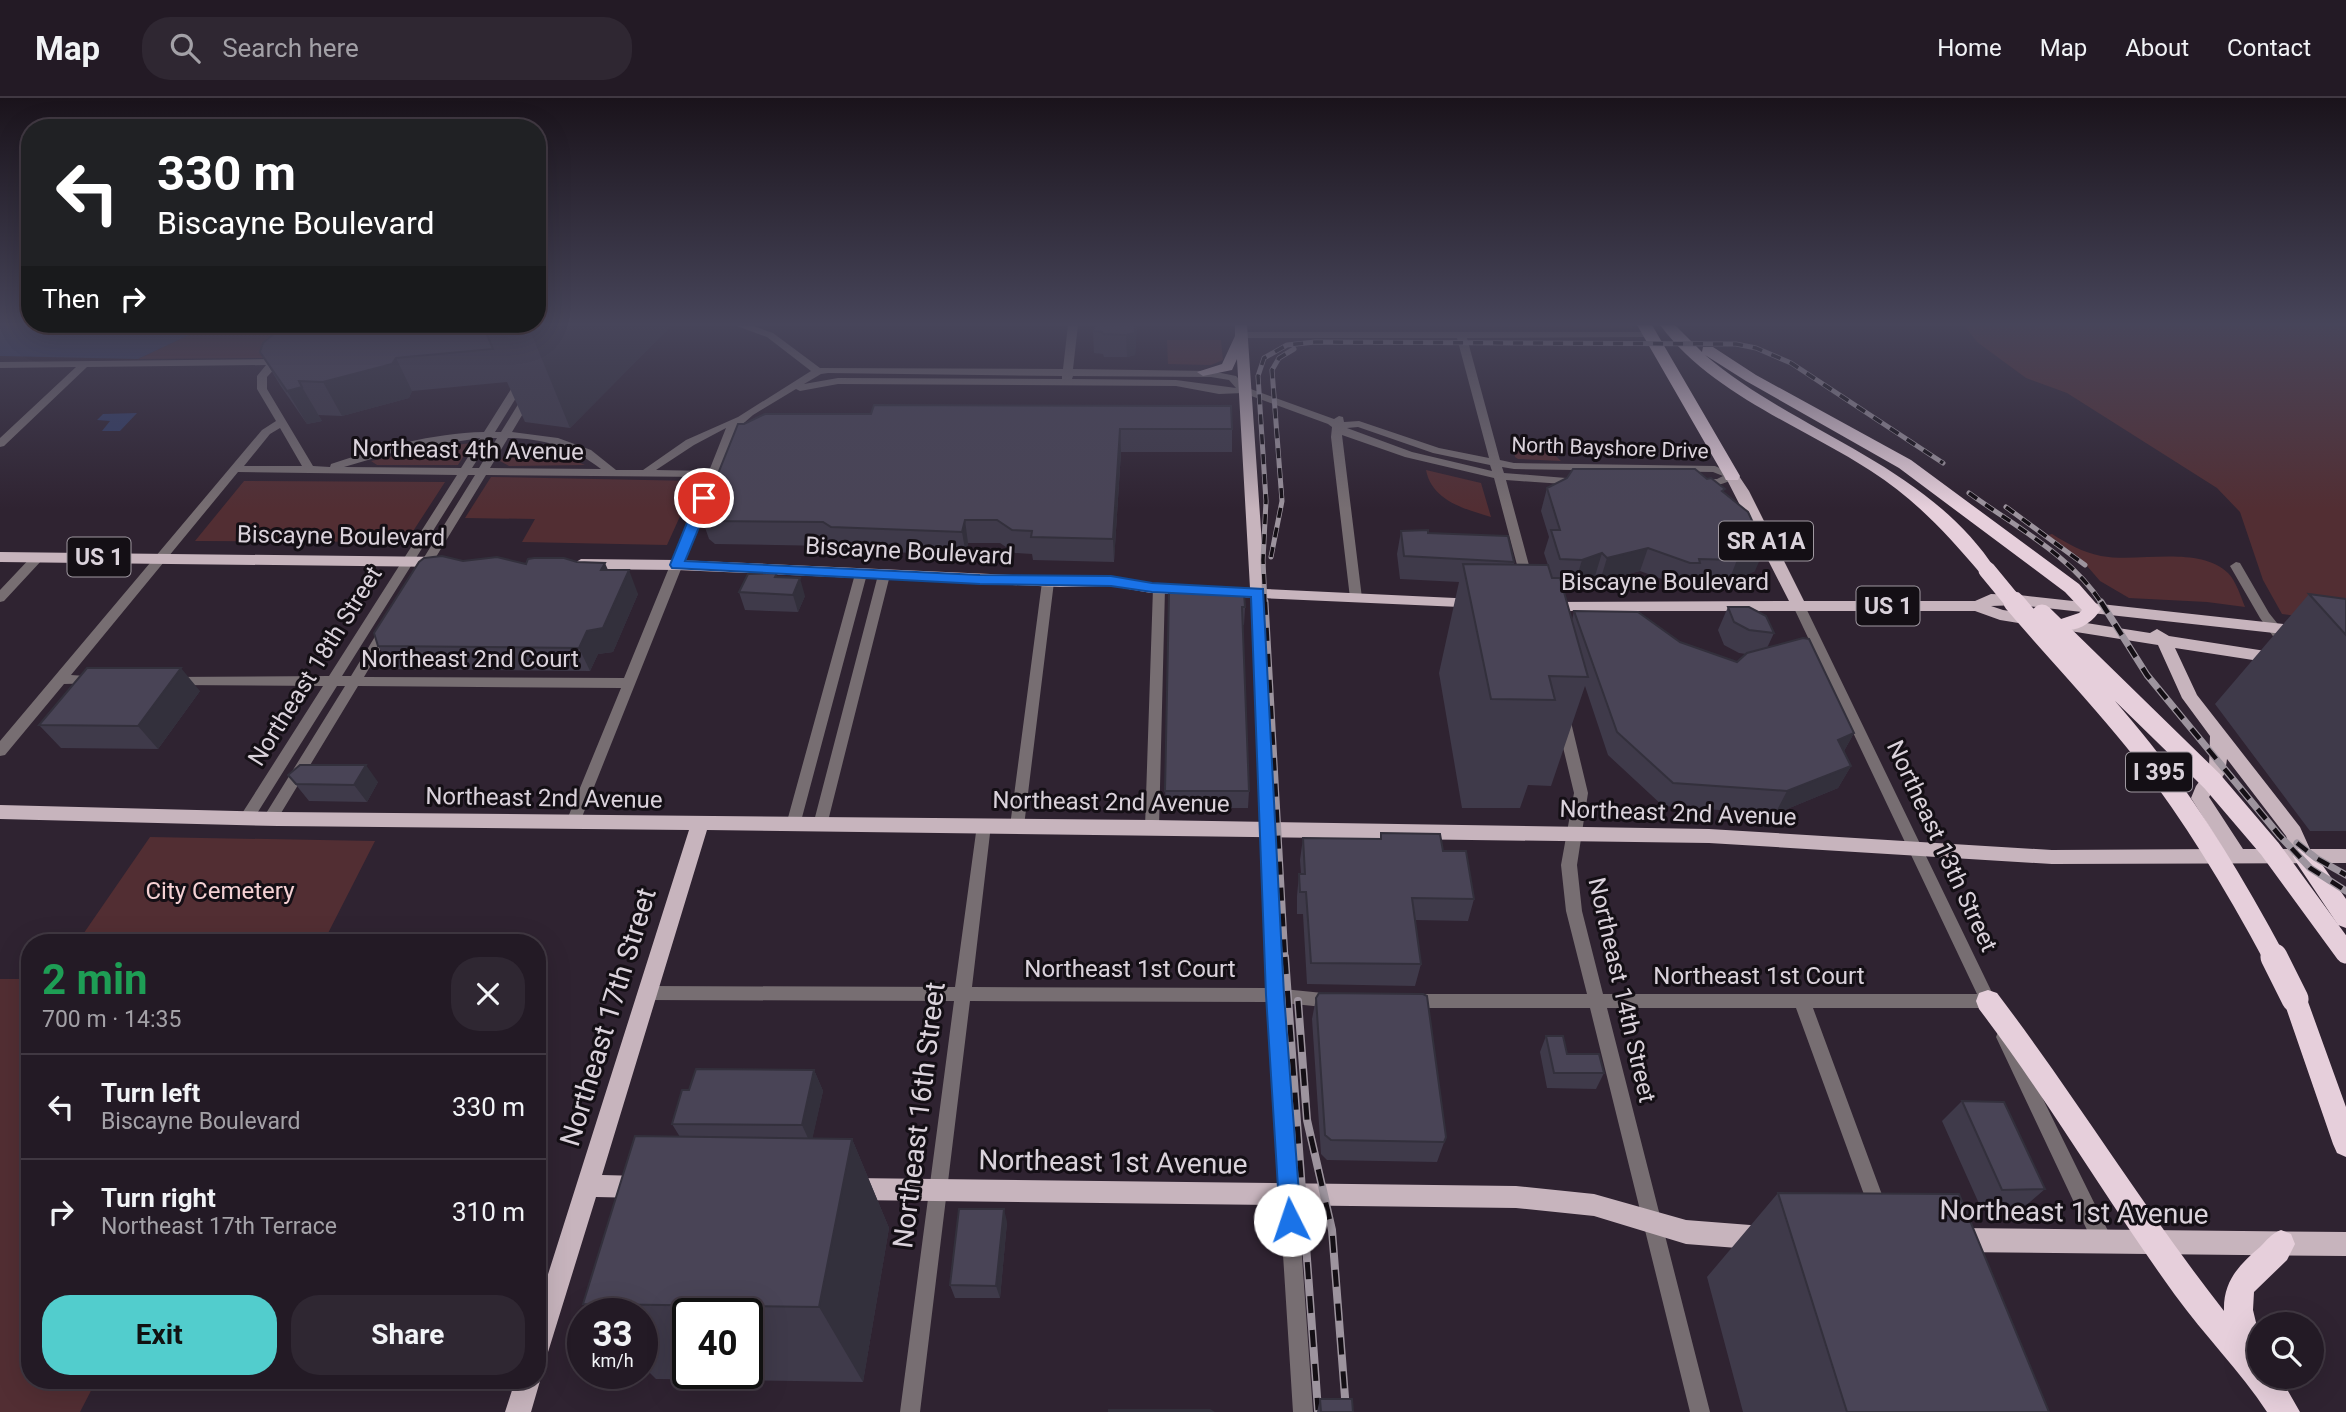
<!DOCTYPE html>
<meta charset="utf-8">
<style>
body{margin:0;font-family:Roboto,sans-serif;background:#2f2732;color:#f1f3f6;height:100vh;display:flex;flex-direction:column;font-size:26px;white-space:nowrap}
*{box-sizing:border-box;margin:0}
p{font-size:23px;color:#a3a1a7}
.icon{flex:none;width:38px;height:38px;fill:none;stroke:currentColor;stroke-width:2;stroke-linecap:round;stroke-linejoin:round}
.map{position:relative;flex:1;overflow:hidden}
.details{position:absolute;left:21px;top:836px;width:525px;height:455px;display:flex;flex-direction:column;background:#231a25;border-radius:28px;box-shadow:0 7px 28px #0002,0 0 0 2px #403842}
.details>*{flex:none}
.hud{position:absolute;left:21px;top:21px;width:525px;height:214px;border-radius:28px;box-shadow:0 7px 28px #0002,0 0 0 2px #403842;background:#202124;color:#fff;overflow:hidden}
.fabs{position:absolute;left:2247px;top:1214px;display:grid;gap:14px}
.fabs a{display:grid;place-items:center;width:77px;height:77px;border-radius:50%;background:#231a25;box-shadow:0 7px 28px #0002,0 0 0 2px #403842;font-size:35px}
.speed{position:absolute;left:567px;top:1200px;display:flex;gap:14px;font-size:35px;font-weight:700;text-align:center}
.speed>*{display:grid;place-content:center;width:91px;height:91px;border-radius:50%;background:#231a25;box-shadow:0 7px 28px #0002,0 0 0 2px #403842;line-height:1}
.speed small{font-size:18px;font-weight:400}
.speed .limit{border:4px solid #111;border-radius:10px;background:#fff;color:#111}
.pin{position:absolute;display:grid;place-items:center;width:60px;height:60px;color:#fff;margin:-30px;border:4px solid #fff;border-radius:50%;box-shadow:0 2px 7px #0007}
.me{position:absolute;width:77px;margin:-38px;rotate:356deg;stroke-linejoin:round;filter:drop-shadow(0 0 5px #0008)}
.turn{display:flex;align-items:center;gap:24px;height:147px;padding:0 21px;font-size:32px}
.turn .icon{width:91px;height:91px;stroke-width:2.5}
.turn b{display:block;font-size:49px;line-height:60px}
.then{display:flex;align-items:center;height:66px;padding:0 21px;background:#0003;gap:14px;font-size:26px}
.round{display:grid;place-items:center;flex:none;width:74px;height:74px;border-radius:28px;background:#2f2732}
.summary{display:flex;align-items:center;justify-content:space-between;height:119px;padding:0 21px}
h1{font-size:42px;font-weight:700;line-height:52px;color:#1e9e55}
.button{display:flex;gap:14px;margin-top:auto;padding:14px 21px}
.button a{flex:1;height:80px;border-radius:28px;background:#52cdcd;color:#111;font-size:28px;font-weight:700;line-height:80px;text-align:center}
.button a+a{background:#2f2732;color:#f1f3f6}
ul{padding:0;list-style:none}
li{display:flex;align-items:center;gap:21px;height:105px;padding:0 21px;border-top:2px solid #403842}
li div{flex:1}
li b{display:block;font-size:26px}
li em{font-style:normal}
header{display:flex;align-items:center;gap:42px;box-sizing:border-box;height:98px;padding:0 35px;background:#231a25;border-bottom:2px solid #403842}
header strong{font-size:33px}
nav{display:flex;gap:38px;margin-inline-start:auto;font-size:24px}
.search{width:490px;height:63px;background:#2f2732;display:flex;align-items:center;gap:18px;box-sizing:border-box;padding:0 24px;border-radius:28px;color:#a3a1a7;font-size:26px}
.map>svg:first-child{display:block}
.green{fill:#522e33}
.water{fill:#313c66}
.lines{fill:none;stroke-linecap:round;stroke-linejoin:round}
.minor{fill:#776e72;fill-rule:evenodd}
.major{fill:#c7b4bd;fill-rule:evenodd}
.highway{fill:#e6cfdb;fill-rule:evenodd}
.rail-far2-casing{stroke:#9d949e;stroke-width:5}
.rail-far1-casing{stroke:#9d949e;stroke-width:7}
.rail-casing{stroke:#9d949e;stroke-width:8}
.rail-far2{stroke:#140f15;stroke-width:3.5;stroke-dasharray:10;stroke-linecap:butt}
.rail-far1{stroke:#140f15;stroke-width:4.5;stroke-dasharray:13;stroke-linecap:butt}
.rail{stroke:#140f15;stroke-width:5;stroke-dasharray:17;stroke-linecap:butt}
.highway-bridge-far2{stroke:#e6cfdb;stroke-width:17}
.highway-bridge-far1{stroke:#e6cfdb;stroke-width:21}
.highway-bridge{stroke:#e6cfdb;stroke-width:27}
.wall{fill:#3f3a4a;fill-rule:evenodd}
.shaded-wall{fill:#33303c}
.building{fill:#494456;stroke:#33303c;stroke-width:2}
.route{fill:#1a73e8;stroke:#114b97;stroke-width:2}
.labels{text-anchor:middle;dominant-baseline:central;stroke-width:6;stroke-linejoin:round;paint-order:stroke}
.far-street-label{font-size:21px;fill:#dad2db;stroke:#140f15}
.shield{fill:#140f15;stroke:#9f98a0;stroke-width:2}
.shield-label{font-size:23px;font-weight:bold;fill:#dad2db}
.street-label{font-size:24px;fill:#dad2db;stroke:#140f15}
.park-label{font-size:24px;fill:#f5d1d4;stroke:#140f15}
.near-street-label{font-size:28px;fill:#dad2db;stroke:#140f15}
</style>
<header>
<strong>Map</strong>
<div class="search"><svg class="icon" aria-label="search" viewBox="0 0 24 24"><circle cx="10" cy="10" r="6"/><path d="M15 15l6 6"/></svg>Search here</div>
<nav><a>Home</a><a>Map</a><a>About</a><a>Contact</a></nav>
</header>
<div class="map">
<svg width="2346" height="1314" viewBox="0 0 2346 1314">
<rect width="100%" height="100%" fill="#2f2331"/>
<path class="green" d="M210 227H360L264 260 138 261Z
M1278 227H1631L1633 230Z
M1964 227H2338L2346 235V525L2282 516 2263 482 2240 414 2217 390 2067 295 2026 280 1977 244Z
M1167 242H1221L1223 262 1211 267 1168 266Z
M1511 338C1529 338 1549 350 1561 363L1518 361 1515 359Z
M472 345 458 367H377L371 363 430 350Z
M512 345 556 354 585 367 509 368 500 363Z
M1426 372 1481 385 1491 419C1465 411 1432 403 1426 372Z
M491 379 696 383 667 447 522 444 535 421 465 420Z
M244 383 445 384 406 444 195 443Z
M2052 436C2068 446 2082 454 2101 458 2139 465 2198 447 2228 475 2236 483 2241 499 2245 509L2207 504 2129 500 2100 483 2081 461 2048 437Z
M150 739 375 743 323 845H77Z
M0 881H30V1283H96L80 1314H0Z"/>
<path class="water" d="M0 227H210L138 261 0 258Z
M137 315 120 333H102L110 323 97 322 103 316Z"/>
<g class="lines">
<path class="minor" d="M734 227H750L773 235 820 270 1063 271 1068 227H1078L1073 271 1211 273 1236 278 1248 290 1334 321 1339 318 1343 319 1344 324 1359 323 1439 350 1489 360 1457 240H1242L1237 237 1242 234H1641L1646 237 1644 239 1467 240 1500 362 1514 365 1715 368 1738 378C1726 387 1704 392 1691 384L1693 382 1717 381 1723 378 1713 374 1514 371 1502 369 1504 375 1578 381 1584 384 1578 387 1506 382 1533 482 1527 486 1521 482 1494 380 1405 359 1342 337 1362 500 1356 504 1350 500 1331 339 1332 329 1328 326 1243 295 1219 296 1176 288 838 286 800 293 796 291 753 317 737 331 580 724 578 728H568L566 724 621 590 358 588 275 725H265L263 721 265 717 345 588H337L251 725H241L239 721 241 717 323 588 175 587 168 582 170 579 329 578 457 377 238 374 71 577 100 579 102 582 100 585 64 586 5 657 0 658V643L262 332 276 323 257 291V278L266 267 87 269 4 348 0 349V340L76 269 0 270V264L273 261 280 257H288V261L279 266 267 279V291L313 368 330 369 331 366C380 350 432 335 484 334L518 280 522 279 527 282 495 334H501L525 295H533L534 297 512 334 558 340 591 352 616 372H643L686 342 738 319 811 273 767 239ZM828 275 1062 278V281L838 280 804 286 821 276ZM1073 278 1211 279 1229 282 1236 290 1176 282 1072 281ZM1358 329 1433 355 1490 367 1492 373 1412 354 1347 330ZM280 330 302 368H244L270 336ZM726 330 709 373 656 372 694 347ZM480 340 461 370 344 369 402 352ZM491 340H497L479 370H472ZM508 340C543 340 574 350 601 371L490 370ZM468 377H475L415 474 417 477H425L486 377 706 379 624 580 364 579 393 530 387 526 382 527 351 578H342Z
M38 455 42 456 44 459 42 462 4 503 0 504V492L34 456Z
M2236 464 2240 465 2269 515 2285 535 2286 538 2285 541H2275L2260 520 2230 468Z
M861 472 867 476 800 727 798 731H788L786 727 855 476Z
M884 473 890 477 827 727 825 731H815L813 727 878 477Z
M1048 480 1054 484 1024 728 1022 732H1012L1010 728 1042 484Z
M1159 486 1165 490 1159 729 1157 733H1147L1145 729 1153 490Z
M1258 491 1264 495 1283 891 1333 896 1339 898 1341 903 1339 908 1333 910 1284 905 1313 1314H1293L1267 904 970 903 920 1314H900L954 903 648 902 642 900 640 895 642 890 648 888 955 889 977 727 979 723H989L991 727 972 889 1267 890 1252 495Z
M1799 504 1805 508 2000 911 1998 916 1992 918 1986 916 1983 910H1813L1888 1113 1886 1119 1879 1122 1872 1119 1870 1113 1796 910H1607L1710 1314H1690L1590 910H1409L1403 908 1401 903 1403 898 1409 896H1587L1566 813 1561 767 1574 695 1556 620 1563 615 1570 620 1588 695 1577 767 1582 813 1603 896H1977L1793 508Z
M2004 932 2010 934 2109 1135 2111 1142 2109 1149 2102 1151 2095 1149 1996 939 1998 934Z"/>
<path class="major" d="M1235 227H1247L1265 491 1476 501 1484 506 1482 510 1151 495 1111 488 1060 489 677 472 581 471 573 466 581 461 677 462 1060 479 1111 478 1151 485 1250 490 1237 261 1232 272 1203 278 1197 274 1222 266 1235 238Z
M1732 374 1737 375 1749 393 1804 503H1975L1991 496 2019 497 2346 533V543L2019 507 1991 508 2003 512 2150 535 2157 531 2169 538 2285 556 2287 560 2279 566 2175 550 2197 597 2300 729 2310 751H2346V765L2052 766 1709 745 707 732 602 1077 641 1078 649 1081 652 1089 649 1097 641 1100 596 1099 549 1251 546 1260 537 1263V1211L689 732 278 728 0 721V707L278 714 1152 722 1709 731 2052 752 2223 751 2191 700 2196 688 2209 670 2210 638 2182 600 2158 547 2000 522 1975 513H1540L1538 509 1546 504 1789 503 1725 378ZM2227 661 2286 738 2291 751H2243L2209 699 2225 675Z
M0 454 444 459 452 464 444 469 0 464Z
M851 1080 1516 1088 1594 1096 1686 1122 1763 1128 1771 1132 1775 1140 1771 1148 1763 1152 1686 1146 1594 1118 1516 1110 851 1102 843 1099 840 1091 843 1083Z
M1956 1130 2346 1134V1158L1956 1154 1948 1150 1944 1142 1948 1134Z
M537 1277 540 1283 531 1314H505L515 1283H537Z"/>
<path class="highway" d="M1637 227H1652L1740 378 1738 382H1726L1724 378Z
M1660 227H1675L1702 254 1703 249H1713L1756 277 1911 362 2079 486 2101 511C2093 524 2078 535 2061 531L2058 526 2061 521 2079 515 2082 512 2065 494 1899 370 1746 283 1705 257C1798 336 1926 365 1996 472L1987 478 1981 476C1948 437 1914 400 1871 373 1800 327 1713 297 1660 227Z
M2304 749 2312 752 2346 801V830L2338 827 2296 764 2293 758 2296 752Z
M2295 890 2304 893 2307 901 2346 1009V1059L2337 1055 2333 1046 2283 901 2286 893Z
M1988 892 1997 895C2076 999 2144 1111 2224 1213 2223 1183 2239 1167 2260 1149 2267 1142 2271 1136 2281 1132L2291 1136 2295 1146 2287 1162 2254 1194 2253 1212 2259 1237V1279H2280L2300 1314H2267C2240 1273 2204 1237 2175 1197 2107 1103 2049 1003 1979 911L1976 903 1979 895Z"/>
<defs>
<path id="rail-far2" d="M1969 395C2014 428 2072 458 2102 506
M2006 409 2085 467
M1271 459 1282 403 1272 272 1279 260 1294 251
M1265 506 1263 462 1266 403 1258 278 1264 260 1287 247 1315 244 1736 246 1756 250 1791 265 1943 365"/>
<path id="rail-far1" d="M1265 504 1285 861
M2101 504 2147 577 2279 737 2310 770 2346 793
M2297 745 2316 760 2346 777"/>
<path id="rail" d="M1285 859 1318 1312
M1298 903 1307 1022 1332 1132 1346 1312"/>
</defs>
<use href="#rail-far2" class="rail-far2-casing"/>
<use href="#rail-far1" class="rail-far1-casing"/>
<use href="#rail" class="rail-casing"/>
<use href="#rail-far2" class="rail-far2"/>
<use href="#rail-far1" class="rail-far1"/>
<use href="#rail" class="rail"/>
<path class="highway-bridge-far2" d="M1987 472 2015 506"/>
<path class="highway-bridge-far1" d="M2014 504C2059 557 2108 607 2150 662 2198 724 2238 792 2275 861
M2042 517 2212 683 2270 751 2346 855"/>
<path class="highway-bridge" d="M2274 859 2295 901"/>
</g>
<path class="wall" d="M293 227H669L670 229 570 330 525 324 507 284 412 293 409 300 342 318 318 317 322 323 307 326 280 287 260 254Z
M1095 227H1137L1135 257 1127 259H1104L1103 256 1094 255 1093 233Z
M738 326 1232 331V354H1121L1114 464 1033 462 1032 456 1015 455 1000 445H968L966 457 837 452 829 448 715 446 709 441 701 418Z
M1547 390 1724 395 1755 473 1728 485 1693 484 1691 488H1681L1640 473 1600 483 1595 478 1575 485H1561L1572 522 1574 513 1680 544 1737 564 1746 556 1739 555 1724 547 1718 532 1728 509 1774 535 1767 550 1854 635 1844 653 1851 668 1838 690 1775 716 1663 708 1608 657 1585 588 1551 688 1528 687 1520 710H1462L1439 575 1459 484 1400 481 1397 456 1401 433 1428 435 1514 464V466L1548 467 1544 455 1549 439 1541 413Z
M463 463 526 466 577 464 608 472 638 496 613 554 598 556 590 573 393 571 378 548Z
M739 494 805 498 798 514 745 512Z
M1169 495 1245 509 1244 527H1243L1249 693 1248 710H1165Z
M2309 496 2346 501V733H2310L2215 606Z
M200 593 158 651 61 650 39 627Z
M288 677 378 684 367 704 309 703Z
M1381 735 1443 753 1474 801 1468 823 1415 822 1421 866 1415 888 1307 886 1303 816H1297V798L1299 776H1301L1300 762 1303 740 1380 741Z
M1316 900 1446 1039 1437 1064 1327 1062 1321 1056 1312 921Z
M1546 938 1567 956 1604 975 1596 991 1547 990 1540 954Z
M814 972 823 993 812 1041H852L889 1130 863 1284 656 1281 642 1267V1216H593L583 1206 680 1039 672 1026 689 992ZM688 1216H747V1276H688Z
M1962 1003 2045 1091 2023 1110H1981L1942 1023Z
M1778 1095 2049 1314H1743L1707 1179Z
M1007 1124 1000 1200H955L950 1187Z
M1320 1301 1353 1314H1317Z"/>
<path class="shaded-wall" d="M528 227H669L670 229 570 330Z
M1135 227H1137L1135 257 1127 259 1126 237Z
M396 260 412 293 409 300 342 318 323 284Z
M302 289 322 323 307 326 287 293Z
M1120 331 1121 354 1114 464 1113 441Z
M965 422 968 445 966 457 962 434Z
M1648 450 1640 473 1600 483 1607 460Z
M1765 450 1755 473 1728 485 1737 462Z
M1602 455 1595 478 1575 485 1582 462Z
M605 465 615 488 601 472Z
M629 472 638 496 613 554 598 556 590 573 579 550 587 533Z
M800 480 805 498 798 514 793 497Z
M181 570 200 593 158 651 138 628Z
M1854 635 1841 658 1838 642Z
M366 667 378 684 367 704 354 687Z
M1851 668 1838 690 1775 716 1787 693Z
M814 972 823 993 811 1047 802 1027Z
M852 1041 889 1130 863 1284 819 1209Z
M1004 1111 1007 1124 1000 1200 996 1188Z"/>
<path class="building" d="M293 227H483L493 251 396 260 392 266 323 284 299 283 302 289 287 293 260 254 263 245 277 233Z
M1095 227H1135V235L1126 237 1103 236 1102 234 1093 233Z
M874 307 1231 308 1232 331H1120L1113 441 1031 439 1032 433 1012 432 997 422H965L962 434 831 429 823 424 707 423 701 418 738 326H744L765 316H871Z
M1573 371H1695L1707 381 1711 380 1725 391 1722 393 1748 414 1765 450 1737 462 1699 461 1700 465H1690L1648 450 1607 460 1602 455 1582 462 1560 461 1551 432H1560L1547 390 1567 380Z
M1428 432V435L1508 438 1514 464 1404 458 1401 433Z
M442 458 463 463 497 459 526 466 528 461 534 460H564L577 464 605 465 601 472H629L603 530 587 533 579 550 378 548 374 535 419 464 424 460Z
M1463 466 1548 467 1552 480H1560L1588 579 1549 578 1555 602 1491 601Z
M777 475 775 479 800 480 793 497 739 494 748 476Z
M1169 495H1244L1245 509H1242L1249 693H1165Z
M2309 496 2346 501V537Z
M1728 509H1749L1766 518 1774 535 1749 532 1734 524Z
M1574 513 1638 514 1680 544 1737 564 1747 555 1803 540 1809 541 1854 635 1838 642 1851 668 1787 693 1673 685 1617 634Z
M87 570H181L138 628 39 627Z
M300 667H366L354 687 296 686 288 677Z
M1381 735 1440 736 1443 753H1466L1474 801 1412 800 1421 866 1311 865 1306 794H1300L1299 776H1305L1303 740 1381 741Z
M1319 895 1423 896 1427 898 1446 1039 1444 1044 1331 1042 1325 1037 1316 900Z
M1546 938H1563L1567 956H1599L1604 975H1554Z
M696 971 814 972 802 1027 672 1026 682 992H689Z
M1962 1003 2004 1004 2045 1091 2002 1092Z
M635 1038 852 1041 819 1209 583 1206Z
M1778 1095 1959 1096 2049 1314H1847Z
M959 1111H1004L996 1188 950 1187Z
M1320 1301H1352L1353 1314H1321Z
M1109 1312H1210L1213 1314H1109Z"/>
<linearGradient id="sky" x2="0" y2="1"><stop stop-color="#1a131b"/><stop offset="0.55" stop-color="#47455a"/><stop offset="1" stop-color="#47455a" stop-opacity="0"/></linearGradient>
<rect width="2346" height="411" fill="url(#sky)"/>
<path class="route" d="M704 396 711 400 685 463 980 477 1111 478 1152 485 1263 491 1284 897 1301 1122 1298 1129 1290 1132 1283 1129 1280 1122 1266 897 1251 499 1152 494 1111 488 980 486 672 470 670 467 697 400Z"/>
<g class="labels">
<g class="far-street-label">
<text transform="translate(1610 350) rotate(2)">North Bayshore Drive</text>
</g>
<g class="shield">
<rect x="1719" y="423.5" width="94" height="39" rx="5"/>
<rect x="67.5" y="439.5" width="63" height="39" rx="5"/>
<rect x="1856.5" y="488.5" width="63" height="39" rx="5"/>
<rect x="2126" y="654.5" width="66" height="39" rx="5"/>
</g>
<g class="shield-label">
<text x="1766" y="443">SR A1A</text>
<text x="99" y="459">US 1</text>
<text x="1888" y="508">US 1</text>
<text x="2159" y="674">I 395</text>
</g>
<g class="street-label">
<text transform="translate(468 352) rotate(1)">Northeast 4th Avenue</text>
<text transform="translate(341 438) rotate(1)">Biscayne Boulevard</text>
<text transform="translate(909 453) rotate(3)">Biscayne Boulevard</text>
<text x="1665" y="484">Biscayne Boulevard</text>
<text x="470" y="561">Northeast 2nd Court</text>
<text transform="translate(315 568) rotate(-58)">Northeast 18th Street</text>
<text transform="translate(544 700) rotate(1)">Northeast 2nd Avenue</text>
<text transform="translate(1111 704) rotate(1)">Northeast 2nd Avenue</text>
<text transform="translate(1678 715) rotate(2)">Northeast 2nd Avenue</text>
<text transform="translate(1942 748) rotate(65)">Northeast 13th Street</text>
<text x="1130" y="871">Northeast 1st Court</text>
<text x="1759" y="878">Northeast 1st Court</text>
<text transform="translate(1622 892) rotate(77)">Northeast 14th Street</text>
</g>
<g class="park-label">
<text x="220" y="793">City Cemetery</text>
</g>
<g class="near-street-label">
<text transform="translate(608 919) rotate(-73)">Northeast 17th Street</text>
<text transform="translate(919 1017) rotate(-83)">Northeast 16th Street</text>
<text transform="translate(1113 1064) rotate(1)">Northeast 1st Avenue</text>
<text transform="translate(2074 1114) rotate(1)">Northeast 1st Avenue</text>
</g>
</g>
</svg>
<div class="fabs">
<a><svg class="icon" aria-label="search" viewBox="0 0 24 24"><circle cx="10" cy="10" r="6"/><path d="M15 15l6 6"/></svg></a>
</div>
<div class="speed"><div>33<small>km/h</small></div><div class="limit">40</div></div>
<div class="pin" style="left:704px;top:400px;background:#d93025"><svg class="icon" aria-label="arrive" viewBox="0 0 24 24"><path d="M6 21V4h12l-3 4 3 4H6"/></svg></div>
<svg class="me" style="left:1290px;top:1122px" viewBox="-20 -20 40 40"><circle r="19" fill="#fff"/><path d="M0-13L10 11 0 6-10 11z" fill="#1a73e8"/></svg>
<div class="hud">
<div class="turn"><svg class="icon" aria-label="left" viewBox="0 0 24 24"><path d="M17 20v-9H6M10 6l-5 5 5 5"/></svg><div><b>330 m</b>Biscayne Boulevard</div></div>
<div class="then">Then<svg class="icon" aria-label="right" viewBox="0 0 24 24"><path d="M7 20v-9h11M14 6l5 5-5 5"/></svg></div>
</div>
<section class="details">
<div class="summary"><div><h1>2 min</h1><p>700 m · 14:35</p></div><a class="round"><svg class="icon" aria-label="close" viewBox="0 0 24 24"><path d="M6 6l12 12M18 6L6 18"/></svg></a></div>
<ul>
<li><svg class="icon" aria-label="left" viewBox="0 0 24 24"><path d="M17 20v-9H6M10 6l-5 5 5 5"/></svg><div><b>Turn left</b><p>Biscayne Boulevard</p></div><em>330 m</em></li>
<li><svg class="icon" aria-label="right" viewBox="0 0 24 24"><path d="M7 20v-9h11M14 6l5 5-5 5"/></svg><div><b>Turn right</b><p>Northeast 17th Terrace</p></div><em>310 m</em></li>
</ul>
<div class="button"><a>Exit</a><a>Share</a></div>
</section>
</div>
